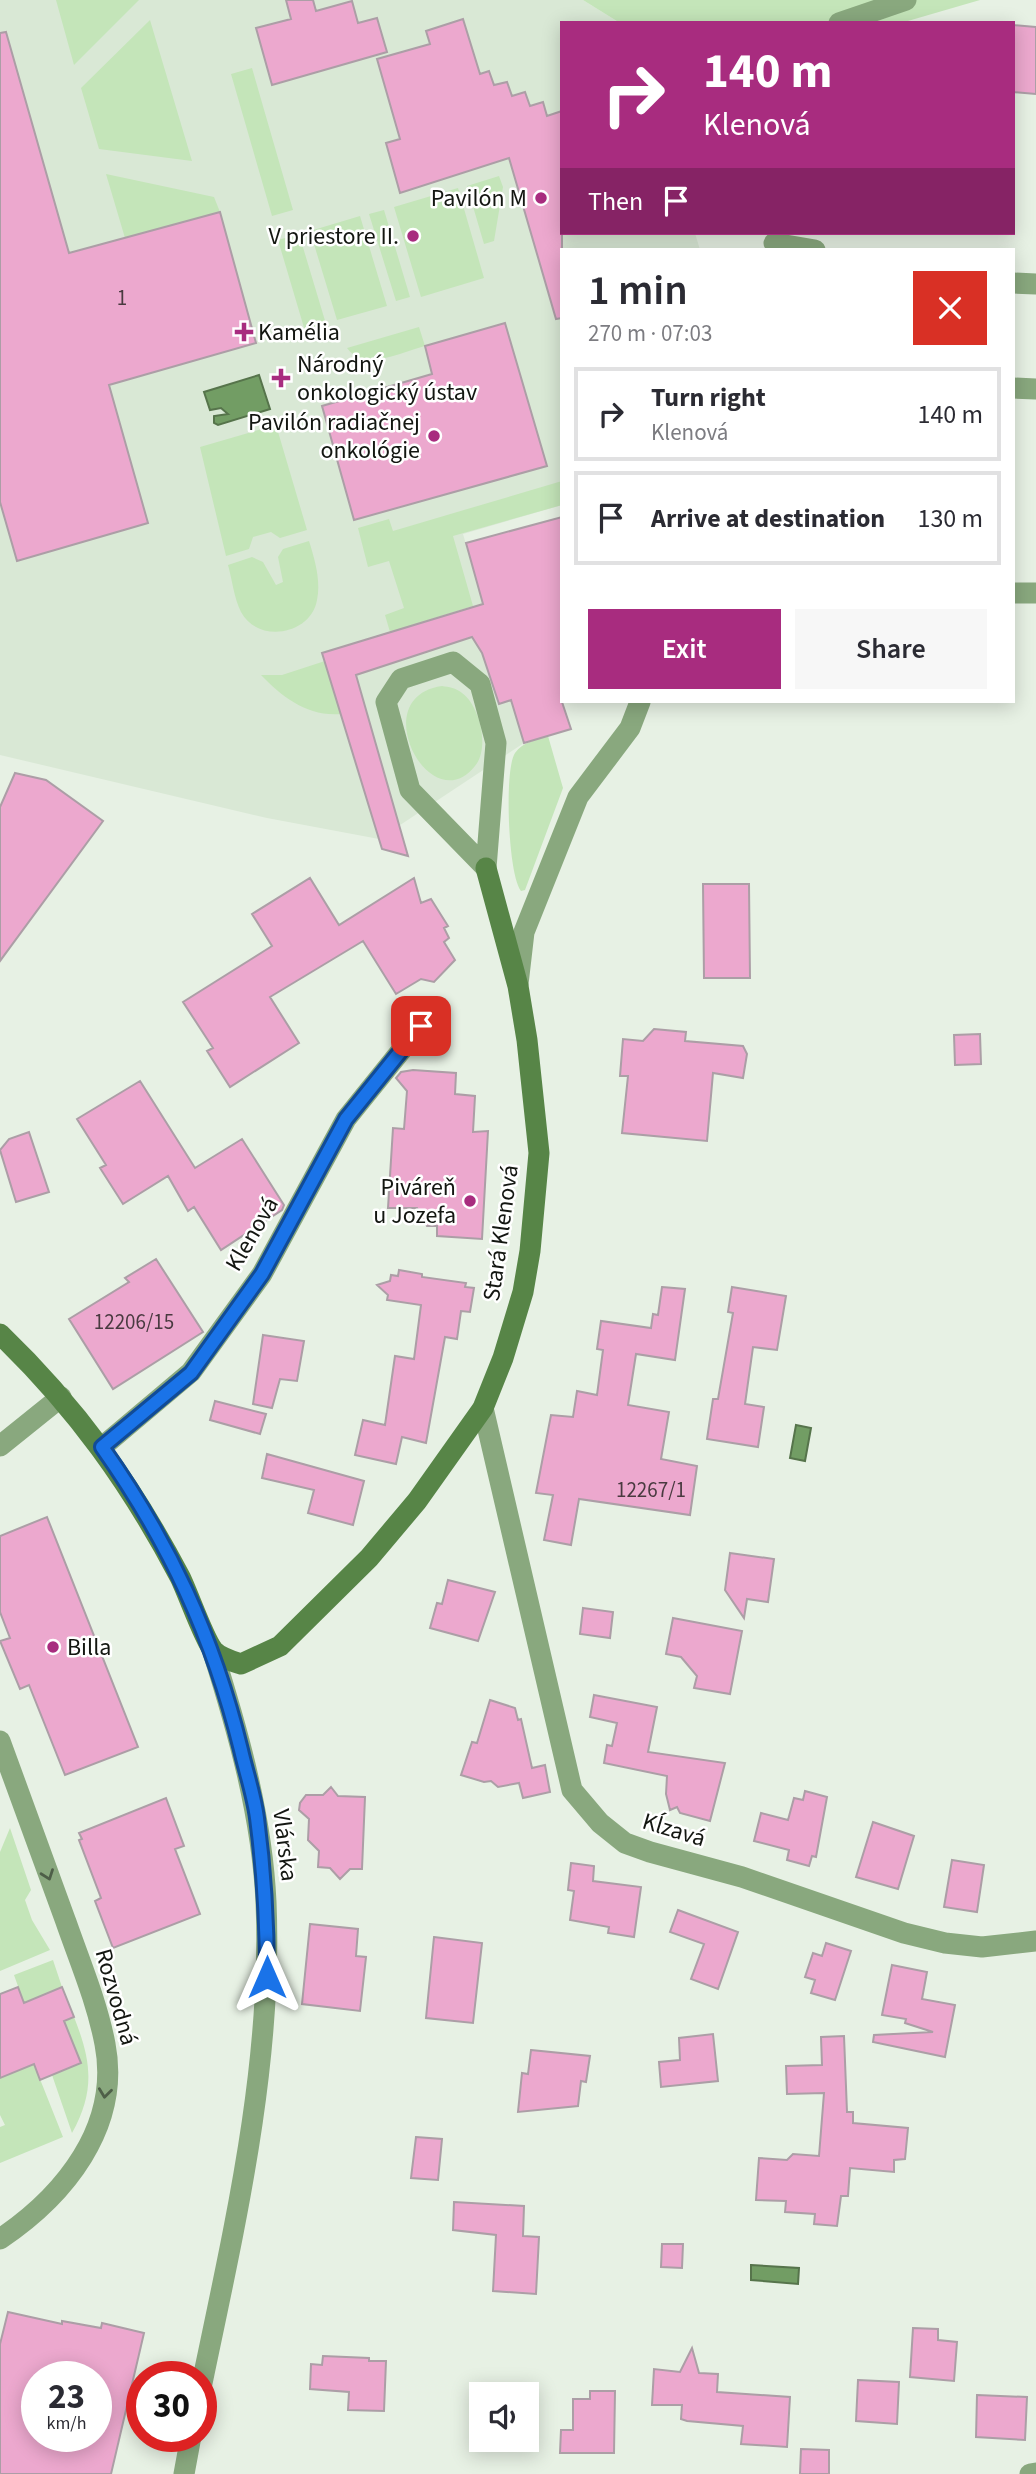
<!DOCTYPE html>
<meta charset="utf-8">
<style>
body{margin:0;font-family:"Source Sans 3",sans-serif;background:#f7f7f7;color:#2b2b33;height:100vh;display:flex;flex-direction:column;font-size:26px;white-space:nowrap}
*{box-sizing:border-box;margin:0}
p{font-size:23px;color:#7c7c81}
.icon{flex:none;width:38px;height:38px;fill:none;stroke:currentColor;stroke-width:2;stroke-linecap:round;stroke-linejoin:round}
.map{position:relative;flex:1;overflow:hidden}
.drawer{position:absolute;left:560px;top:248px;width:455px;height:455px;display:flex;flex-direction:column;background:#fff;border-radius:0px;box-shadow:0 4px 18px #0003}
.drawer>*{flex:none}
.banner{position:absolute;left:560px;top:21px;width:455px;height:214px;border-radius:0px;box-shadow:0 4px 18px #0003;background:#a82c7f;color:#fff;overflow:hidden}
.tools{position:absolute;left:469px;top:2382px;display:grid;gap:14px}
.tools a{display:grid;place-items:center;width:70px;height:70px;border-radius:0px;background:#fff;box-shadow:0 4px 18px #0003;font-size:35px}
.speed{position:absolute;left:21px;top:2361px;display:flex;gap:14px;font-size:35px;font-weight:700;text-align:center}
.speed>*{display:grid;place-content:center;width:91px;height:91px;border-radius:50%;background:#fff;box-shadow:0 4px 18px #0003;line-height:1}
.speed small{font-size:18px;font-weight:400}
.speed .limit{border:10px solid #d22;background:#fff;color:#111}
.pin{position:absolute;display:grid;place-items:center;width:60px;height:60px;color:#fff;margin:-30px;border-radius:14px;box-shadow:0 4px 10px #0006}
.me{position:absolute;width:77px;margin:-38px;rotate:0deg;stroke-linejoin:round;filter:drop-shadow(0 0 5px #0008)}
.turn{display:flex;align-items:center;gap:24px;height:147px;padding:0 28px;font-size:32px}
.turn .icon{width:91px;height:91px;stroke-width:2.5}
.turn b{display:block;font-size:49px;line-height:60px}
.then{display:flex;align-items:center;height:66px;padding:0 28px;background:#0003;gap:14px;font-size:26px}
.round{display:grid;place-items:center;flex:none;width:74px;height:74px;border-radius:0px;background:#f7f7f7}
.summary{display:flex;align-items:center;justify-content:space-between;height:119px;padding:0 28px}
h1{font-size:42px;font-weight:600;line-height:52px}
.button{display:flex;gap:14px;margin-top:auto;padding:14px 28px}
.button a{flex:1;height:80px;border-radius:0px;background:#a82c7f;color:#fff;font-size:28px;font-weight:600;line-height:80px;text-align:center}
.button a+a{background:#f7f7f7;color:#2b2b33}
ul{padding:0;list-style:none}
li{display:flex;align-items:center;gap:21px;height:94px;margin:0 14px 10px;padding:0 14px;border:4px solid #e1e1e2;border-radius:0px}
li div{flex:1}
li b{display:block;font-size:26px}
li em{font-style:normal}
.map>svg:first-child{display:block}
.built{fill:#d9e8d5}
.green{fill:#c4e5b9}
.water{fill:#729d64;stroke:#56744b;stroke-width:2}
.building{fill:#eca8ce;stroke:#ac9ea6;stroke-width:2;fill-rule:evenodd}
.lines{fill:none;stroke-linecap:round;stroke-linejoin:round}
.street{stroke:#89a87e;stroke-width:21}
.secondary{stroke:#578547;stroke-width:21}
.oneway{stroke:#4e5f48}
.route-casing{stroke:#114b97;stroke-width:18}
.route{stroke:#1a73e8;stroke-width:12}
.poi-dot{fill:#a82c7f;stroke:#fff;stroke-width:2.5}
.labels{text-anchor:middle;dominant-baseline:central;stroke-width:5;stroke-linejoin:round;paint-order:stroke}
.number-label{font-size:21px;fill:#493a40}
.poi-label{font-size:24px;fill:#131611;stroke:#fff;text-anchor:end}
.street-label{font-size:24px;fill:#131611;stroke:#fff}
</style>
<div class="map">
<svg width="1036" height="2474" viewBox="0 0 1036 2474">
<rect width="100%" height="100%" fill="#e7f1e4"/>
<path class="built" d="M0 0H583L620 23H562V233H695L700 250H562V505L463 534 524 743 379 839 267 818 0 755Z"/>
<path class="green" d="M56 0H139L74 65Z
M583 0H980L901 23H620Z
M150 20 192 161 99 149 81 88Z
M252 68 293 210 272 216 231 74Z
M106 174 214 197 220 212 125 238Z
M499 176 503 187 494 241 484 244 467 186Z
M458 188 484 278 421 297 394 207Z
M384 210 410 297 396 301 369 214Z
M360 216 387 306 337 320 310 231Z
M299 234 326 324 305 331 278 240Z
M419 327 425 346C401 352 365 372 347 348Z
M276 425 307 530 280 538 271 532 253 537 249 549 226 556 200 447Z
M562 481V505L453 536 473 606 390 632 385 615 404 608 389 561 368 567 358 528 389 519 393 531Z
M309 541C315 560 321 581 317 600 311 635 258 644 241 612 234 598 232 579 228 565L252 557 263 562 276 585 283 582 278 557 283 549Z
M325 661 341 714C308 717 282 697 261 675H282Z
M442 686C449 687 456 688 462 693 480 706 490 748 475 766 431 822 364 697 442 686Z
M548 736 563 788 525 890 521 891C508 875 504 769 515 753 523 742 535 740 548 736Z
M10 1828 31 1890 25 1900 32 1920 50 1950 0 1971V1852Z
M53 1960 62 1987 24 2003 14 1975Z
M74 2017C91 2060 96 2090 72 2133L52 2075 81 2063 69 2033 54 2025Z
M34 2064 63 2137 0 2163V2127L5 2125 0 2115V2078Z"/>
<path class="water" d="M259 375 270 409 218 425 214 423V416L228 414 221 408 210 410 204 392Z
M796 1425 811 1428 805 1461 790 1458Z
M751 2265 799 2268 798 2284 751 2280Z"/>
<path class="building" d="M286 0H313L316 11 352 1 358 23 377 18 387 52 272 85 256 28 291 19Z
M463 19 480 74 489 71 494 85 507 82 512 96 525 92 530 106 543 102 547 116 562 111V318L556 319 509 158 400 193 386 143 400 139 377 59 430 44 426 31Z
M1013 25 1036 27V94L1013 92Z
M6 32 69 253 220 212 256 343 109 385 148 523 17 561 0 502V33Z
M505 323 547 466 354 520 322 406 432 374 425 346Z
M562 517V702L571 729 524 743 511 700 499 704 482 653 472 637 356 675 408 856 382 849 322 653 483 604 466 543Z
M15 773 46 780 103 821 0 961V807Z
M310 878 339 925 414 878 421 903 431 899 448 926 444 928 449 938 444 942 455 960 434 982 421 979 396 994 363 941 270 997 299 1043 230 1087 207 1051 213 1048 183 1002 272 946 252 914Z
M703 884H749L750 978H704Z
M654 1029 686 1032 685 1041 743 1046 747 1054 743 1078 713 1073 707 1141 622 1133 628 1076H620L623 1039 643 1041Z
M980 1034 981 1064 955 1065 954 1035Z
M413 1070 456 1073 455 1094 475 1096 473 1132 488 1131 482 1239 437 1236V1226H427L417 1208H388L393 1128 404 1129 407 1091 396 1078 401 1072Z
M140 1081 195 1168 242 1139 284 1205 282 1210 221 1250 194 1207 188 1211 168 1176 123 1204 100 1168 106 1165 77 1119Z
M29 1132 49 1192 16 1202 0 1150 9 1139Z
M156 1259 203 1332 113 1389 69 1319 129 1282 125 1278Z
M399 1270 422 1274V1277L466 1283 465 1287 474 1288 470 1312 461 1311 457 1339 445 1337 426 1443 402 1437 396 1464 355 1455 363 1420 385 1425 395 1356 414 1359 421 1305 387 1300 388 1295 377 1285 390 1281 391 1275 398 1276Z
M662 1287 685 1289 675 1360 636 1354 628 1405 669 1412 661 1459 697 1466 690 1515 579 1499 571 1545 544 1540 553 1495 536 1493 551 1415 573 1417 577 1391 597 1395 603 1350 597 1349 601 1321 651 1328 653 1314 658 1315Z
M732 1287 786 1296 777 1350 753 1347 745 1404 764 1407 758 1447 707 1439 713 1399H718L733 1313 728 1312Z
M263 1335 304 1341 297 1381 280 1379 272 1408 253 1404Z
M215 1401 266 1414 260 1434 210 1420Z
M267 1454 364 1481 353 1525 308 1513 314 1490 262 1478Z
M47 1517 138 1747 65 1775 29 1685 20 1689 0 1641 10 1638 0 1612V1536Z
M730 1553 774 1559 768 1602 747 1599 744 1618 725 1590Z
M448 1580 495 1592 478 1641 430 1628 437 1603 442 1604Z
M583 1608 613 1612 610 1638 580 1634Z
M673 1618 742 1631 730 1694 694 1688 697 1676 681 1657 666 1654Z
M594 1695 657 1707 648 1752 725 1763 710 1821 680 1813 677 1807 670 1810 666 1794 667 1776 604 1763 607 1745 612 1746 617 1723 590 1717Z
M490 1700 515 1708 518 1720 521 1719 532 1768 545 1765 550 1792 523 1798 519 1783 498 1787 491 1781 484 1782 461 1775 472 1742 477 1743Z
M331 1787 338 1796 365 1797 362 1869H350L340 1879 330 1868 318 1867 319 1851 308 1840 309 1819 299 1810 300 1803 306 1795H323Z
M805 1791 827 1797 816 1857 812 1856 809 1866 787 1860 789 1850 754 1841 761 1813 788 1820 794 1798 803 1800Z
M166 1798 184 1846 175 1849 200 1914 113 1948 95 1901 101 1898 79 1840 82 1839 79 1833Z
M873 1822 914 1836 898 1889 856 1877Z
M952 1860 984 1865 977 1912 944 1907Z
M571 1863 594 1866 593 1881 641 1887 634 1937 608 1933 609 1927 570 1920 574 1891 568 1890Z
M678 1910 738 1932 718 1989 691 1979 704 1944 670 1932Z
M310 1924 358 1929 356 1956 366 1957 360 2011 302 2004Z
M434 1937 482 1943 473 2023 426 2018Z
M826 1943 851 1951 835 2000 811 1993 815 1980 805 1977 813 1953 822 1956Z
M892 1965 927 1972 922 1999 955 2005 945 2057 873 2042 874 2035 933 2032 905 2023 906 2019 882 2015Z
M18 1987 24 2003 62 1987 74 2017 64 2021 81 2063 40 2080 34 2064 0 2078V1994Z
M713 2034 718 2081 661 2087 659 2062 680 2060 679 2038Z
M844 2036 847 2112H853V2123L908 2128 905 2159 894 2160V2172L850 2168 848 2196H841L837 2226 814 2224 815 2214 785 2212 786 2201 756 2200 759 2158 787 2160 793 2154 819 2156 824 2093 787 2094 786 2066 822 2065 821 2037Z
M531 2050 590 2056 586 2082 581 2081 578 2106 518 2112 522 2073 528 2074Z
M416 2137 442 2139 438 2180 411 2178Z
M454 2202 524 2206 523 2236 539 2237 536 2294 493 2291 496 2235 453 2230Z
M662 2244H683L682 2268 661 2267Z
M8 2312 62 2324V2321L101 2328 102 2323 144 2333 111 2474H0V2344ZM37 2376H96V2436H37Z
M913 2328 938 2329V2340L957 2342 954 2381 910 2377Z
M692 2348 699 2373 718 2374 717 2392 790 2397 787 2447 741 2444 743 2426 687 2421 681 2419 682 2405H652L654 2369 680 2372Z
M323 2356 369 2358V2361H386L384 2411 348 2410 349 2392 310 2389 311 2364 322 2365Z
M858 2380 899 2382 897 2424 856 2421Z
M590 2391H615L614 2453H560L561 2430H573V2399H590Z
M977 2395 1027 2397 1025 2440 976 2437Z
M801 2449 829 2450V2474H800Z"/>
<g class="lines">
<path class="street" d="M839 23 906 0
M774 243 815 250
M1013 283 1036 284
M1013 388 1036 389
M1013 593H1036
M453 662 480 684 496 743 486 868 410 790 386 702 401 679Z
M518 984 524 932 578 797 630 728 640 702
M483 1408 572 1790 600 1823 625 1843 650 1852 742 1877 904 1933 945 1943 982 1947 1036 1941
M0 1446 61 1397
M102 1447 191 1372 262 1274 346 1119 421 1026
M0 1741C22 1802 44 1862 66 1922 80 1962 97 2002 105 2044 121 2127 64 2196 0 2239
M201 2388C234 2229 273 2065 266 1902 262 1816 238 1731 212 1649
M184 2474 191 2436
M1030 2474 1036 2473"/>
<path class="secondary" d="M0 1334C76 1407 131 1484 180 1577 188 1593 204 1639 213 1650 219 1657 232 1661 241 1664L280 1646 369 1558 417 1501 483 1408 503 1358 523 1292 530 1251 539 1153 527 1040 518 986 486 868"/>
</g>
<defs><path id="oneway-chevron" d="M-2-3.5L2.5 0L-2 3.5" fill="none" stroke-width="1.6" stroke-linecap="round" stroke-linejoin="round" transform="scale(1.75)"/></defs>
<g class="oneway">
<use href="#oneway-chevron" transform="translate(48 1875) rotate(70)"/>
<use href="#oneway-chevron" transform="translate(105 2093) rotate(97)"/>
</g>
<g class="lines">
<defs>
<path id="route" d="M267 1977C267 1923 264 1871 257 1818 254 1795 246 1772 241 1750 213 1636 169 1542 102 1447L191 1373 262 1274 346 1119 421 1026"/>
</defs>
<use href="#route" class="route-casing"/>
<use href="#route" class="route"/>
</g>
<g class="poi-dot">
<circle cx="541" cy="198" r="7"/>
<circle cx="413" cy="236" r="7"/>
<path d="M240.5 321.5h7v7h7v7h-7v7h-7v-7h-7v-7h7z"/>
<path d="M277.5 367.5h7v7h7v7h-7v7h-7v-7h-7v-7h7z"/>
<circle cx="434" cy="436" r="7"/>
<circle cx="470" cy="1201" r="7"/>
<circle cx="53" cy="1647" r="7"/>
</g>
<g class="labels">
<g class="number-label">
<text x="122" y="298">1</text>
<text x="134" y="1322">12206/15</text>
<text x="651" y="1490">12267/1</text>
</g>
<g class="poi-label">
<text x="527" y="198">Pavilón M</text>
<text x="399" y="236">V priestore II.</text>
<text x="258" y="332" text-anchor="start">Kamélia</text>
<text x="297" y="364" text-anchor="start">Národný<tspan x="297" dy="28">onkologický ústav</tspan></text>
<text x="420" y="422">Pavilón radiačnej<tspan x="420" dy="28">onkológie</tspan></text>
<text x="456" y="1187">Piváreň<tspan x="456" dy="28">u Jozefa</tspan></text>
<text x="67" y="1647" text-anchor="start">Billa</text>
</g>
<g class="street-label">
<text transform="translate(501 1233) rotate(-82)">Stará Klenová</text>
<text transform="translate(252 1234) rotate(-60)">Klenová</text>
<text transform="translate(674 1830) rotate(17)">Kĺzavá</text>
<text transform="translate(285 1845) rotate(83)">Vlárska</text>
<text transform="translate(116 1997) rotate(74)">Rozvodná</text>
</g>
</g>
</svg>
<div class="tools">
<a><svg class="icon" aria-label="sound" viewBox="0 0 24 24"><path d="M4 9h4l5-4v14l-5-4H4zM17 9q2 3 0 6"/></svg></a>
</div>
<div class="speed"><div>23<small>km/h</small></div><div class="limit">30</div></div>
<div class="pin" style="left:421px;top:1026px;background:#d93025"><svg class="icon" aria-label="arrive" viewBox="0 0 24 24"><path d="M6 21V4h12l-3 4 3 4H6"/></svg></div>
<svg class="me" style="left:267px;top:1977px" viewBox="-20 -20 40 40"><path d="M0-17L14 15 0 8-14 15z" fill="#1a73e8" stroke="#fff" stroke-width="4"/></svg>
<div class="banner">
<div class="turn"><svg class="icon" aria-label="right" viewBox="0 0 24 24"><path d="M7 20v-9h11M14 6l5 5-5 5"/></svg><div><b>140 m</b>Klenová</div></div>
<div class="then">Then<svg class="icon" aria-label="arrive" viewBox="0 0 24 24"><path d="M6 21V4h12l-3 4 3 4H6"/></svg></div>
</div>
<section class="drawer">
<div class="summary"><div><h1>1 min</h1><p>270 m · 07:03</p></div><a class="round" style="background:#d93025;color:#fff"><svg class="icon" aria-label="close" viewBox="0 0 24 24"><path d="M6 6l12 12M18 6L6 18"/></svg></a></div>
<ul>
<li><svg class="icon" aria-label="right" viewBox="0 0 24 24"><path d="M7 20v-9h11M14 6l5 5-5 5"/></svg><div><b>Turn right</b><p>Klenová</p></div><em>140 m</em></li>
<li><svg class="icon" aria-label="arrive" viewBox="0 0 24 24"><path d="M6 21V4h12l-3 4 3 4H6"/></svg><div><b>Arrive at destination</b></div><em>130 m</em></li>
</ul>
<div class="button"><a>Exit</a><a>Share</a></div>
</section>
</div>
